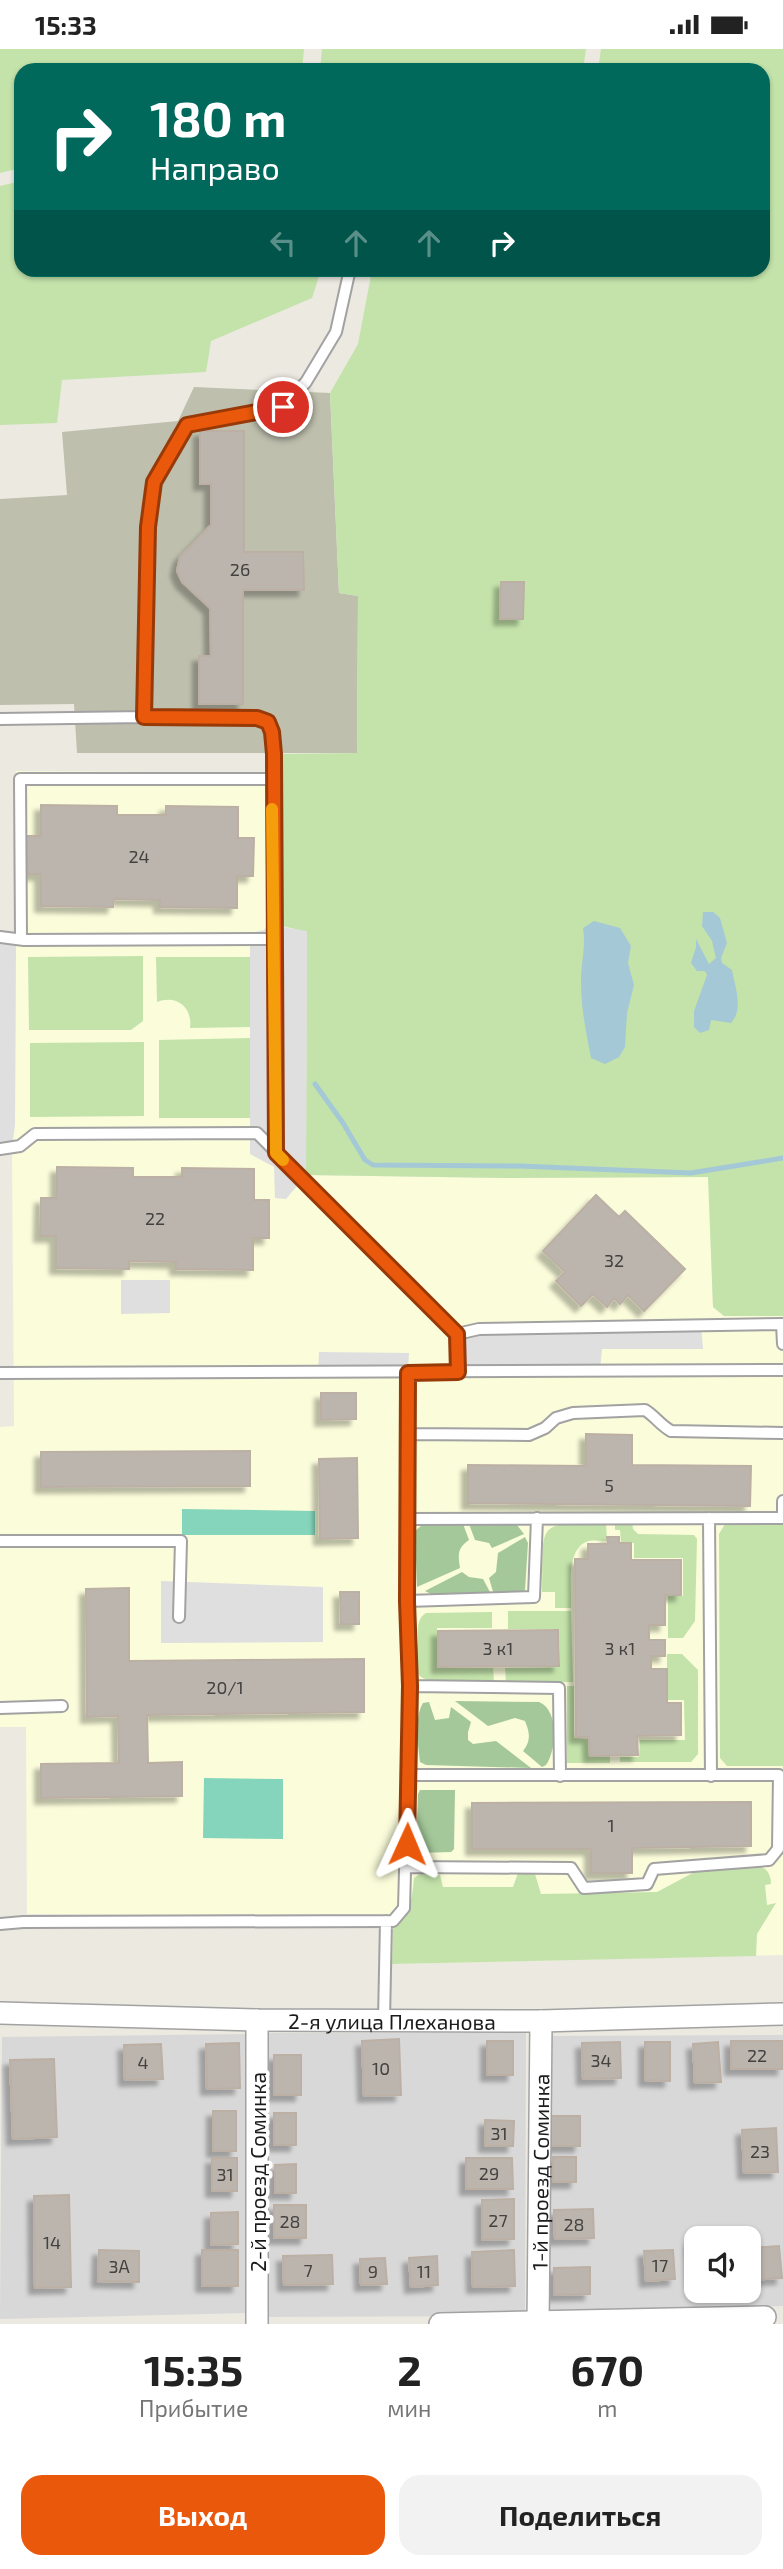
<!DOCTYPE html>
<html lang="ru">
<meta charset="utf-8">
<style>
body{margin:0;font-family:"Exo 2",sans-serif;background:#f2f2f2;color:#222;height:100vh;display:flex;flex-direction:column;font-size:26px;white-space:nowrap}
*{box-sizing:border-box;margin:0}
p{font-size:23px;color:#767676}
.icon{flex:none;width:38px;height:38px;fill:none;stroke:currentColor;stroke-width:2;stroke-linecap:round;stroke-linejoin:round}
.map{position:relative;height:2275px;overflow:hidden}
.drawer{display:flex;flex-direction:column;background:#fff;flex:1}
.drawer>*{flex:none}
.banner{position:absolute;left:14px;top:14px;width:756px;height:214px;border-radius:21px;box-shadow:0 2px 5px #0004;background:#00695c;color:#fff;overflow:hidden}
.controls{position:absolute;left:684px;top:2177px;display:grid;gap:14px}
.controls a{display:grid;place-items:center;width:77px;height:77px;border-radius:14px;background:#fff;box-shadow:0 2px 5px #0004;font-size:35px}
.pin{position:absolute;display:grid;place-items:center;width:60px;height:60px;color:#fff;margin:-30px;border:4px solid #fff;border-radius:50%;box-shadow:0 2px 7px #0007}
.me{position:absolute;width:77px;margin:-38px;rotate:1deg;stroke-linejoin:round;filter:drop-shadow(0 0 5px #0008)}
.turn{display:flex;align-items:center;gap:24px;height:147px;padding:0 21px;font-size:32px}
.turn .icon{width:91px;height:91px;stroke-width:2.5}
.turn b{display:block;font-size:49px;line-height:60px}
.lanes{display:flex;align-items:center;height:66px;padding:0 21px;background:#0003;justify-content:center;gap:35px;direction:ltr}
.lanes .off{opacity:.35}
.eta{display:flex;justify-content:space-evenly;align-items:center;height:119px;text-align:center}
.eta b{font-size:42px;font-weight:700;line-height:49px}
.cta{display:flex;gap:14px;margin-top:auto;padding:14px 21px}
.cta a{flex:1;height:80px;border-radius:21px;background:#ea580c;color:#fff;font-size:28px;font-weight:700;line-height:80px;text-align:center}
.cta a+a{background:#f2f2f2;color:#222}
.status{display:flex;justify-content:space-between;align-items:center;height:49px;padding:0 35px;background:#fff;direction:ltr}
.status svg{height:19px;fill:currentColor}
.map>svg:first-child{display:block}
.residential{fill:#d9d8d8;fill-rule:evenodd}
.education{fill:#fafcda}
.construction{fill:#bebfad}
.grass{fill:#c3e3aa}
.forest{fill:#a4c899}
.pitch{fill:#84d5bb}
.parking{fill:#dfdfdf}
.water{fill:#a4c8d6}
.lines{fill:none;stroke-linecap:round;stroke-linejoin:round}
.stream{stroke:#a4c8d6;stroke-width:5}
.building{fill:#bcb5ae;stroke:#bcb0a5;stroke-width:2;filter:url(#shadow)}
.service-casing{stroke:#a2a2a2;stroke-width:14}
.minor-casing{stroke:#a2a2a2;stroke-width:24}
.service{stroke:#fff;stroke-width:10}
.minor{stroke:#fff;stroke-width:21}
.route-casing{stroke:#983908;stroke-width:18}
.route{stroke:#ea580c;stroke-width:12}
.slow{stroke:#f59e0b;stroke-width:12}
.labels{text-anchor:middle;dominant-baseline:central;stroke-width:7;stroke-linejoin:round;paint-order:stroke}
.number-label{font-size:18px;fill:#434240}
.street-label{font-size:21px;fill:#1b1b1b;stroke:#fff}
</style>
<div class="status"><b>15:33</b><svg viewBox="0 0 49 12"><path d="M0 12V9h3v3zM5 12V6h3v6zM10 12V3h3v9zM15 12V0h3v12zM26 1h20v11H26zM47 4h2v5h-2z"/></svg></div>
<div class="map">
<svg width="783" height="2275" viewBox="0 0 783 2275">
<defs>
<filter id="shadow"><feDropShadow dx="-6" dy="6" stdDeviation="2" flood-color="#0004"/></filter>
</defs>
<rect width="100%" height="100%" fill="#ece9e1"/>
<path class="residential" d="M268 1984H526L525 2267 265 2268Z
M249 1985 246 2264 0 2270 2 1988Z
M783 1986V2257L545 2266 546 1987ZM696 2189H749V2242H696Z"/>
<path class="education" d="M16 722 283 724V877L306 1126 506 1129 709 1128 713 1258 724 1267H783V1906L392 1915V1866L27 1865 26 1678H0V1378L14 1377 12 1105 15 1075Z"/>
<path class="construction" d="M194 338 330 344 339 544 358 547 357 704H77L74 655 0 656V450L67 446 62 383 178 372Z"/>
<path class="grass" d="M0 0H304L302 21H21V119L0 124Z
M322 0H586L583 21H320Z
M601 0H783V1267H724L713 1258 708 1128 506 1129 306 1126 307 883 283 877V705L357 704 358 547 339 544 330 344 358 295 372 221 763 220V21H598Z
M21 132V220L321 221 312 249 211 292 206 323 62 331 57 374 0 376V137Z
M143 907V972L131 981H29L28 908Z
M156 908H250L251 978 190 979C193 959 177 945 157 953Z
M251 989V1069H159V991Z
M144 993V1067L30 1068V994Z
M606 1473 607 1492C601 1492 594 1491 589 1492 565 1498 572 1540 571 1559H555V1543H542C544 1474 533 1474 606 1473Z
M615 1473H632L633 1480 638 1485 694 1486 697 1490 695 1572 683 1589H668V1547H683V1509H634V1494L621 1493 620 1481H615Z
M729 1474H783V1717H727L720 1709 719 1485 725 1475Z
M508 1562H571L573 1633 506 1634 505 1619 560 1618 559 1580H508Z
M492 1563V1579H437V1619H493L494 1632C479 1632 426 1637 419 1626 414 1617 417 1603 418 1593 418 1582 416 1570 426 1564Z
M667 1605H682L698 1621V1705L691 1713H620V1708H639L640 1691H685L684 1651H667Z
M567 1637H574V1689L589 1690V1707H610V1714H567Z
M757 1817C767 1818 771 1826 771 1835L765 1836 767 1856 776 1854 757 1885 756 1907 392 1915 393 1876C411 1864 412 1850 414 1829L423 1823 440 1826 443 1838H513L518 1824 527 1822 535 1825 541 1845 657 1843 702 1819Z"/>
<path class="forest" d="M433 1473 463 1475 469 1491C457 1499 458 1506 460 1519L417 1538 415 1482 422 1476Z
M510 1473 517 1476 524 1485 492 1499 489 1494 475 1491 469 1475Z
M525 1488 528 1494 525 1541 517 1544 494 1546 489 1529 496 1523 498 1504Z
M462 1523 469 1528 483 1530 490 1543 431 1545 425 1542Z
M455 1652 539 1653C559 1661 557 1700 546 1716L542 1718 523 1702C531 1692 530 1684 525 1672L515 1669 488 1677Z
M429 1653 435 1671 449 1669 451 1658 471 1673 468 1683V1691L473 1695 496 1692 531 1719 426 1716 420 1713C418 1696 414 1669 423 1654Z
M420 1741H455L454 1800 451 1803 418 1804 416 1801 418 1745Z"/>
<path class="pitch" d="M182 1460 315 1462V1486H182Z
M204 1729 283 1730V1790L203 1789Z"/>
<path class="parking" d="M268 876 307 882 306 1126 286 1150 275 1149 274 1118 250 1105V884L264 881Z
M0 893 16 894 15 1075 12 1094H0Z
M121 1231H170V1264L121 1265Z
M701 1276 703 1300H602L600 1322 461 1323 457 1285Z
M319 1303 409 1304 408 1324H318Z
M161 1532 323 1538V1593L161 1594Z"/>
<path class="water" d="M703 863H713L720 869 727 894 721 909 722 914 732 921C735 938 744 960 731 974L711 971 709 981 700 984 694 978V962L707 926 705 922H697L691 914 696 898V890L709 915 716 909 712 892 702 877Z
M594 872 620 879 631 897 628 914 634 936 627 964 625 998 619 1008 605 1015 591 1009C586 983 581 959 581 933 581 912 586 899 583 879Z"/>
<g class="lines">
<path class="stream" d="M315 1035 343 1074 365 1111 373 1116 520 1117 691 1124 783 1109"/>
</g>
<path class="building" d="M200 382H244V503H303L304 541H243V655H199V607H211L210 559 182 533 177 522 180 508 211 476V435H200Z
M501 533H524L523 570H500Z
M41 756 117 757V766H166V757L238 758V789H254L253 827H237V859L160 858V851L114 850 113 858 41 857V825H25V787H41Z
M57 1118 133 1119V1128H182V1119L254 1120V1151H269V1189H253V1221L176 1220V1213L129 1212V1220L56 1219V1187H40L41 1149H57Z
M596 1146 619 1168 625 1162 685 1220 644 1262 628 1246 620 1255 614 1249 607 1258 593 1245 581 1257 556 1232 565 1223 543 1202Z
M321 1344H356V1370L321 1371Z
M586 1385 632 1386V1416L751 1417 750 1457 468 1454V1416L586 1417Z
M250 1402V1437L41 1438V1403Z
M357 1409 358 1489 320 1490 319 1410Z
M607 1488H619V1494H631V1511H681V1546H665V1576H649V1591H665V1607H651V1620H667V1654H681V1686L637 1687 638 1706 590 1707 589 1688H576L575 1510H588V1495H608Z
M129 1539V1612L364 1610V1663L147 1666 148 1714 182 1713V1747L41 1749V1715L119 1714 118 1667 87 1668 86 1540Z
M340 1543H359V1575H341Z
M558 1581 559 1617 438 1618V1582Z
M751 1753V1797L632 1799V1824H591V1800H472V1754Z
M399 1990 401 2046 364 2047 362 1992Z
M487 1992H513V2026H487Z
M731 1992H783V2020H731Z
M620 1993 621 2029 583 2030 582 1994Z
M645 1993H670V2032L645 2031Z
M718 1993 721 2033 695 2034 693 1995Z
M239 1994 240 2039 207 2040 206 1995Z
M161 1995 163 2030 125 2031 124 1996Z
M274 2006H301V2046H274Z
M54 2010 57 2088 13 2090 10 2011Z
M213 2062H236V2102H213Z
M274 2064H296V2096H274Z
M551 2067H580V2097H551Z
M485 2071 514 2072 513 2097H485Z
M776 2079 778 2123 744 2124 742 2081Z
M553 2108H576V2133H553Z
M212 2109H237V2142H212Z
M466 2109H512L513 2140H466Z
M296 2115V2144H275V2116Z
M69 2146 71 2238 35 2239 34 2147Z
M514 2150V2190L482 2191V2151Z
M274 2156H306V2189H274Z
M593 2160 594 2189 555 2190 554 2161Z
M238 2163V2195L211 2196V2164Z
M691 2192H696V2232H693Z
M779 2197 782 2229 749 2231V2199Z
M99 2201 139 2202V2233L98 2232Z
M202 2201H238V2237H202Z
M514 2201 515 2237 473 2238 472 2203Z
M673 2201 675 2230 646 2232 644 2202Z
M332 2206 333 2235 284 2236 283 2207Z
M437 2207 438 2236 411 2238 409 2209Z
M385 2209 387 2235 361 2236 360 2210Z
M590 2218V2245L554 2246V2219Z"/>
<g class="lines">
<defs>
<path id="service" d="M144 668 257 669 268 673 272 683V730
M0 670 144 668 148 478 154 433 187 376 283 358 306 333 336 283 350 220
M0 888 24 891 273 890
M21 889 20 730H272L276 1104
M0 1100 20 1097 35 1085 257 1084 457 1285
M458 1323 457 1285 479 1280 782 1275 783 1295
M0 1324 783 1321
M408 1385 529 1386 545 1379 556 1369 573 1364 645 1361C655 1367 660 1376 671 1382L783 1384
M709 1469 711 1727
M408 1470 783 1469V1452
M0 1492H181L179 1568
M407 1552 534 1548 537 1469
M410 1637 559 1639 560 1727
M0 1659 62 1657
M406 1818 571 1819 584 1839 647 1835 654 1820 769 1811 778 1800 779 1726H408
M0 1875 23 1873 393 1872 404 1859 410 1637 407 1552 408 1324
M384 1971 386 1872"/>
<g id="minor">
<path id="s1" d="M0 1964 257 1971 541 1972 783 1965"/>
<path d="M257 2275V1971"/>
<path d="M440 2275 765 2268"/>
<path id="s2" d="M538 2275 541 1972"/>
</g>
</defs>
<use href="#service" class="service-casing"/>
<use href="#minor" class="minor-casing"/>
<use href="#service" class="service"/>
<use href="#minor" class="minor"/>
</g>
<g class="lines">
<defs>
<path id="route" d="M283 358 187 376 154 433 148 478 144 668 257 669 268 673 272 683 274 705 276 1104 457 1285 458 1323 408 1324 407 1552 410 1637 407 1795"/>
</defs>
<use href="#route" class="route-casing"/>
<use href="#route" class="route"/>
<path class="slow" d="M272 760 276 1104 283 1111"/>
</g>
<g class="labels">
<g class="number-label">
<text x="240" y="520">26</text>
<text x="139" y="807">24</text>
<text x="155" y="1169">22</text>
<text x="614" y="1211">32</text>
<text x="609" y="1436">5</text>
<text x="498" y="1599">3 к1</text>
<text x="620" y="1599">3 к1</text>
<text x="225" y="1638">20/1</text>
<text x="611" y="1776">1</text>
<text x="757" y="2006">22</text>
<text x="601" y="2011">34</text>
<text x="143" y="2013">4</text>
<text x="381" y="2019">10</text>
<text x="499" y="2084">31</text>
<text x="760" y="2102">23</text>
<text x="489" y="2124">29</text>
<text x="225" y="2125">31</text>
<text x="498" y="2171">27</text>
<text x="290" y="2172">28</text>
<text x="574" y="2175">28</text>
<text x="52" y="2193">14</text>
<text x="660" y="2216">17</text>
<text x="119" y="2217">3А</text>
<text x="308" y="2221">7</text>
<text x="373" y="2222">9</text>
<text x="424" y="2222">11</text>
</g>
<g class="street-label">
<text stroke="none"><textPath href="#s1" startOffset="392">2-я улица Плеханова</textPath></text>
<text transform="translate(257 2123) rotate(-90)">2-й проезд Соминка</text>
<text stroke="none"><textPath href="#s2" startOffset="152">1-й проезд Соминка</textPath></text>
</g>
</g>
</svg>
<div class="controls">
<a><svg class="icon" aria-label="sound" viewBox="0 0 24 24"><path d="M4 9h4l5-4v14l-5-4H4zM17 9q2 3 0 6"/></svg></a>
</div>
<div class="pin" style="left:283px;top:358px;background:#d93025"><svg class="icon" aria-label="arrive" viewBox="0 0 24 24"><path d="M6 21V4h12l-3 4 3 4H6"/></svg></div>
<svg class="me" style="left:407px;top:1795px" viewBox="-20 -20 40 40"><path d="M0-17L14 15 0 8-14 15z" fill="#ea580c" stroke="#fff" stroke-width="4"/></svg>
<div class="banner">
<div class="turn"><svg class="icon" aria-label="right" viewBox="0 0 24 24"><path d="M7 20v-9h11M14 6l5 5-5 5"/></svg><div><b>180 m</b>Направо</div></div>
<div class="lanes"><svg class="icon off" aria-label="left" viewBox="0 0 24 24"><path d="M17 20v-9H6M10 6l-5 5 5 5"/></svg><svg class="icon off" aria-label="ahead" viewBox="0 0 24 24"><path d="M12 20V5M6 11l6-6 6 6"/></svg><svg class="icon off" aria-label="ahead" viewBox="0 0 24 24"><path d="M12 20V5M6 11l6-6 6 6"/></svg><svg class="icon" aria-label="right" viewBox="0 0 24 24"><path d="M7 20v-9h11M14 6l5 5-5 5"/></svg></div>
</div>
</div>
<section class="drawer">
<div class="eta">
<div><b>15:35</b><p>Прибытие</p></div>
<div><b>2</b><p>мин</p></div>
<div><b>670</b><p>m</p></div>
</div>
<div class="cta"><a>Выход</a><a>Поделиться</a></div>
</section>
